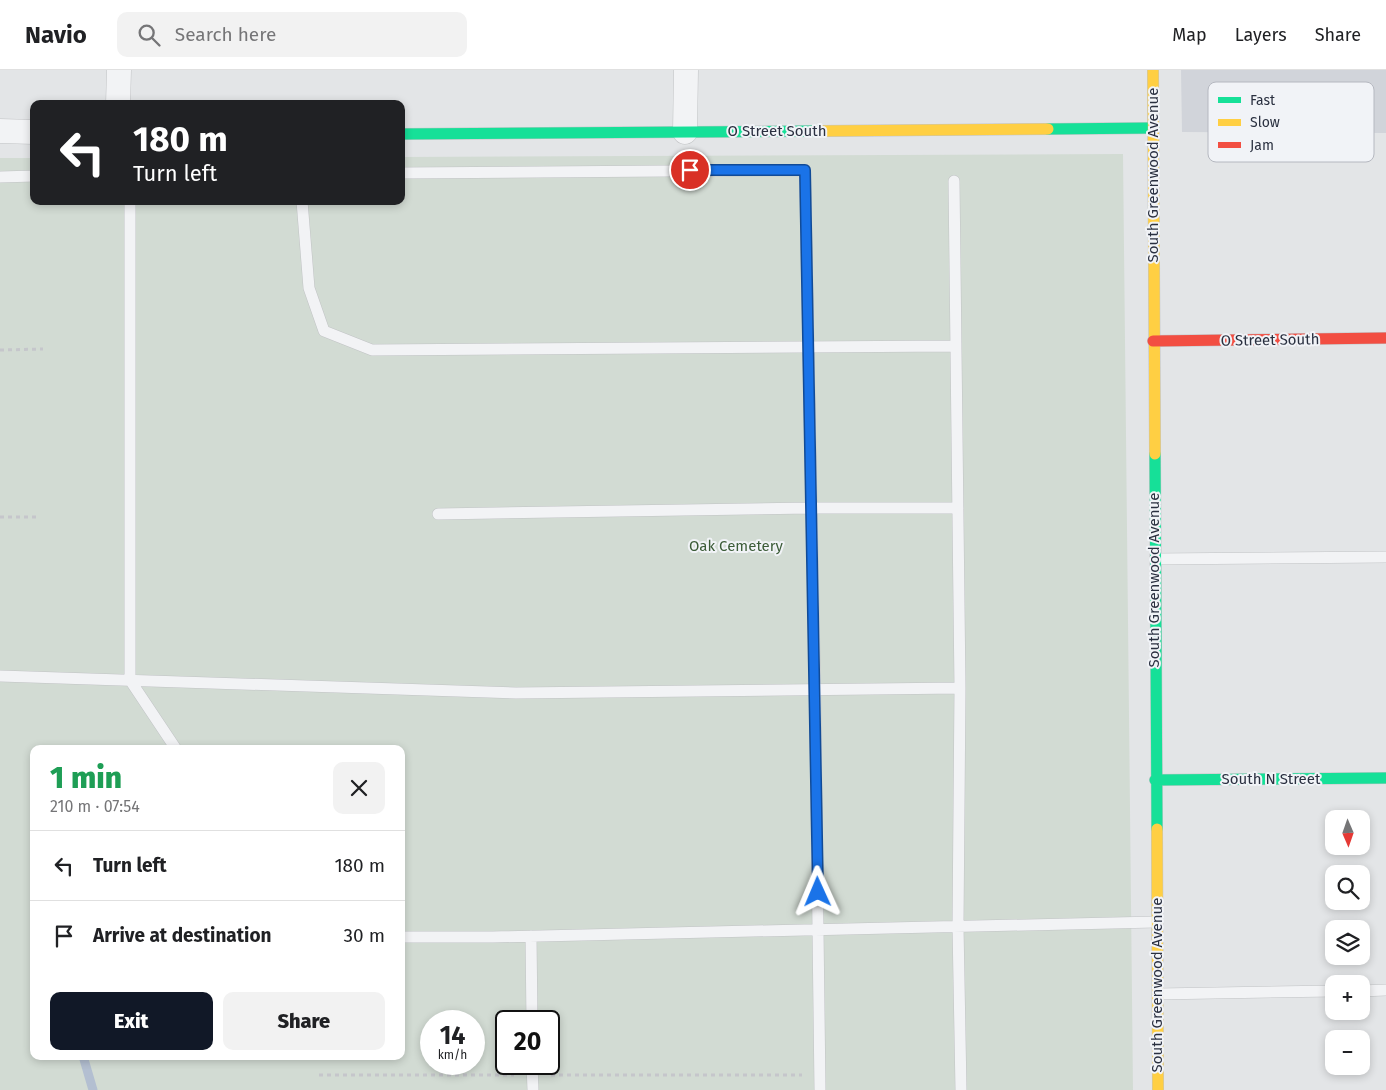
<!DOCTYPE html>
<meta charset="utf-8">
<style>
body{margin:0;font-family:"Fira Sans",sans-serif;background:#f2f2f2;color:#202124;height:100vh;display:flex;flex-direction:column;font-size:19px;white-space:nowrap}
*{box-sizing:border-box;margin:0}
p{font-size:16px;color:#757577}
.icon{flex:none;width:28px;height:28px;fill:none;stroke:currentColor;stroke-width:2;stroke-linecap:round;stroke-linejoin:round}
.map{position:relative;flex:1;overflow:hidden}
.sheet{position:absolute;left:30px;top:675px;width:375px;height:315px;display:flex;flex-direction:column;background:#fff;border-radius:10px;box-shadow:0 2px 8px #0003}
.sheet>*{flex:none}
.banner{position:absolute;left:30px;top:30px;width:375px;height:105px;border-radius:10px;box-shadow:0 2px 8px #0003;background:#202124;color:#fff;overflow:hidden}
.needle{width:32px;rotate:178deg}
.tools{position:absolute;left:1325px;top:740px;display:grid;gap:10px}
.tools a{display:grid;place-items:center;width:45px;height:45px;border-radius:10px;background:#fff;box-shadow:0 2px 8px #0003;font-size:25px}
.speed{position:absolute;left:420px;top:940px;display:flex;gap:10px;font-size:25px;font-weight:700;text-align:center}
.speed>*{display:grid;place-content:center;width:65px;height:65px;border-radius:50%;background:#fff;box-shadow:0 2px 8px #0003;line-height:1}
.speed small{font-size:12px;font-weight:400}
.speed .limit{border:2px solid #111;border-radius:8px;background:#fff;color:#111}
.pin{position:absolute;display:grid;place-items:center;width:42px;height:42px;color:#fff;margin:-21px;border:2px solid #fff;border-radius:50%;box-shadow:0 1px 5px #0007}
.me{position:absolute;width:55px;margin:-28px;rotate:359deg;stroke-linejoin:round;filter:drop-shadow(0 0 4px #0008)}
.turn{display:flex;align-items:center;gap:18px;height:105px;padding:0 20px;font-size:22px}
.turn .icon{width:65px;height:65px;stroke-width:2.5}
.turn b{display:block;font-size:35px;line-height:42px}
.round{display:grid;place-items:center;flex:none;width:52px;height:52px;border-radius:10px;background:#f2f2f2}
.summary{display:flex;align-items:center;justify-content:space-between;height:85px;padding:0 20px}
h1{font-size:30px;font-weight:800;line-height:38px;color:#1e9e55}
.button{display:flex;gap:10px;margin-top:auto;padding:10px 20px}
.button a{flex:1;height:58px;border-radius:10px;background:#111827;color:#fff;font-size:20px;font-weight:800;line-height:58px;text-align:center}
.button a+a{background:#f2f2f2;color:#202124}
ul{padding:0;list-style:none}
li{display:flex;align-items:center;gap:15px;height:70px;padding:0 20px;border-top:1px solid #e0e0e0}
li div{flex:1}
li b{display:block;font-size:19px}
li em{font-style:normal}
header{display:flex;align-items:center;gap:30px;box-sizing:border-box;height:70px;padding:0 25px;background:#fff;border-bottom:1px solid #e0e0e0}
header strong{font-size:24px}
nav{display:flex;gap:28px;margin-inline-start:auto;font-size:18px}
.search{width:350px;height:45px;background:#f2f2f2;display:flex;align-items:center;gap:12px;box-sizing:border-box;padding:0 18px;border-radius:10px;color:#757577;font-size:19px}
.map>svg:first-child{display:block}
.built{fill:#d1d4da}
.green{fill:#d2dbd3;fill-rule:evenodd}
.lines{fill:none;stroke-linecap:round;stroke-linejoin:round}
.stream{stroke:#b3bfd1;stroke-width:9}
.lane-casing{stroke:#c1c3c5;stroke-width:12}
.street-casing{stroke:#c1c3c5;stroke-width:25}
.fast-casing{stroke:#c1c3c5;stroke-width:12}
.slow-casing{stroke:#c1c3c5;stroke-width:12}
.jam-casing{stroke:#c1c3c5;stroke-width:12}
.path{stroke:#c5c6cb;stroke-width:3;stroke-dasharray:4 4;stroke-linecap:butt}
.lane{stroke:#f2f3f5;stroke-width:11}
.street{stroke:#f2f3f5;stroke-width:24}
.fast{stroke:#16e098;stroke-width:11}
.slow{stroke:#ffcf43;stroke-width:11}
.jam{stroke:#f24e42;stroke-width:11}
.route-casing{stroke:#114b97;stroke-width:12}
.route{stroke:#1a73e8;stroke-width:9}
.labels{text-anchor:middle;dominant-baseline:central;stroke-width:4;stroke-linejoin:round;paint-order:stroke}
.street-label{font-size:15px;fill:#2a3040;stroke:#f1f3f7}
.park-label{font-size:15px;fill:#3c5c38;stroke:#f1f3f7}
.key{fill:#f1f3f7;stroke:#b5b8c0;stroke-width:1}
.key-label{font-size:14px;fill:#2a3040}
</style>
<header>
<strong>Navio</strong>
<div class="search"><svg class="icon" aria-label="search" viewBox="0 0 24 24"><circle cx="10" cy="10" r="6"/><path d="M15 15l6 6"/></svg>Search here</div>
<nav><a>Map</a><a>Layers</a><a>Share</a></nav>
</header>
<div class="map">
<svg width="1386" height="1020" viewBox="0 0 1386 1020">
<rect width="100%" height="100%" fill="#e3e5e7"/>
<path class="built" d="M1181 0H1386V63L1182 62Z"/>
<path class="green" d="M1123 84 1133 1020H0V88H34V131H401V87ZM34 679H401V986H34ZM431 951H474V994H431ZM506 951H549V994H506Z"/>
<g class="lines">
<path class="stream" d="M83 986 93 1020"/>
<defs>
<path id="lane" d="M401 103 805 100 815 619 820 1020
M0 107 34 106
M954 111 960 618 958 856 961 1020
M130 131V610L176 679
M302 131 309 218 324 261 372 280 956 276
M438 444 811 438H958
M1155 489 1386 487
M0 606 516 623 960 618
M531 866 532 951
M401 867H493L1156 852
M1361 921 1386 920
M1158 924 1334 921
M532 994 533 1020"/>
<path id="street" d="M118 34 119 0
M0 61 34 62
M685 62 686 0"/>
<path id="fast" d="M1048 59 1154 58
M401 64 820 61
M1155 384 1157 759
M1155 710 1386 708"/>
<path id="slow" d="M1153 0 1155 384
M820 61 1048 59
M1157 759 1158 1020"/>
<path id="jam" d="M1153 271 1386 268"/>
</defs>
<use href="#lane" class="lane-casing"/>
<use href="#street" class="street-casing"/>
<use href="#fast" class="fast-casing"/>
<use href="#slow" class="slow-casing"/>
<use href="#jam" class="jam-casing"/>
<path class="path" d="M0 280 43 279
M0 447H38
M319 1005H514
M551 1005H802"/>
<use href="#lane" class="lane"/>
<use href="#street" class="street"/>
<use href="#fast" class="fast"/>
<use href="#slow" class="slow"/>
<use href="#jam" class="jam"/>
</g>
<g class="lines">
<defs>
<path id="route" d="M690 100H805L818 822"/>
</defs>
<use href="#route" class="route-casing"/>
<use href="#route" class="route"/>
</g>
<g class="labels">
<g class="street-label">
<text x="777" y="61">O Street South</text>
<text transform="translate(1153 105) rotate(-90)">South Greenwood Avenue</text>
<text transform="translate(1270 270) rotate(-1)">O Street South</text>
<text transform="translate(1154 510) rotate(-90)">South Greenwood Avenue</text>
<text x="1271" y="709">South N Street</text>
<text transform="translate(1157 915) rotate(-90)">South Greenwood Avenue</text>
</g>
<g class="park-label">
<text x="736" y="476">Oak Cemetery</text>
</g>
</g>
<rect x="1208" y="12" width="166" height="80" rx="8" class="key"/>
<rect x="1218" y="27" width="23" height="6" fill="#16e098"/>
<rect x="1218" y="49" width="23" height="7" fill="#ffcf43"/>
<rect x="1218" y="72" width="23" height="6" fill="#f24e42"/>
<g class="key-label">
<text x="1250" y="35">Fast</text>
<text x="1250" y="57">Slow</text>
<text x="1250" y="80">Jam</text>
</g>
</svg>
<div class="tools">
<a><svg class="needle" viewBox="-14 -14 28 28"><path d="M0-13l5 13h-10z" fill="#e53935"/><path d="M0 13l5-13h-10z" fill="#757577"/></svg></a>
<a><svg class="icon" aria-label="search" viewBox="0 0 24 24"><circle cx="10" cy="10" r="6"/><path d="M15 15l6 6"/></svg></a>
<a><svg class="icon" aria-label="layers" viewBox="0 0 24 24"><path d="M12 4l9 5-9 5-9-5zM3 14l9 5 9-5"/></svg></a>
<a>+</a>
<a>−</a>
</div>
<div class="speed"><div>14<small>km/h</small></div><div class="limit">20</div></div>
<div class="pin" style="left:690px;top:100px;background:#d93025"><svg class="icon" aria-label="arrive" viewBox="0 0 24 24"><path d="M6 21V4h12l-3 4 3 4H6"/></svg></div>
<svg class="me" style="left:818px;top:822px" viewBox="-20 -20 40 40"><path d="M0-17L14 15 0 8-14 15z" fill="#1a73e8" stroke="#fff" stroke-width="4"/></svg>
<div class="banner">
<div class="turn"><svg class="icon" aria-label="left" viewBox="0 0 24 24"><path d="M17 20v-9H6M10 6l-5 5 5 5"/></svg><div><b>180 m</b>Turn left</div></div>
</div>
<section class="sheet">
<div class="summary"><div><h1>1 min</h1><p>210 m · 07:54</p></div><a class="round"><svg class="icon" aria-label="close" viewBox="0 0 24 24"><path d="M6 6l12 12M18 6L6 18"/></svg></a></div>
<ul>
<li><svg class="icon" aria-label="left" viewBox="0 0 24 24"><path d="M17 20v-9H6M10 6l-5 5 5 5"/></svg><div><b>Turn left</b></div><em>180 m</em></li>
<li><svg class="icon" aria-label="arrive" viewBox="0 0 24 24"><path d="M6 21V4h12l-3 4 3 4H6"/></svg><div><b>Arrive at destination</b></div><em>30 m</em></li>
</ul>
<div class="button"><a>Exit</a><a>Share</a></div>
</section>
</div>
